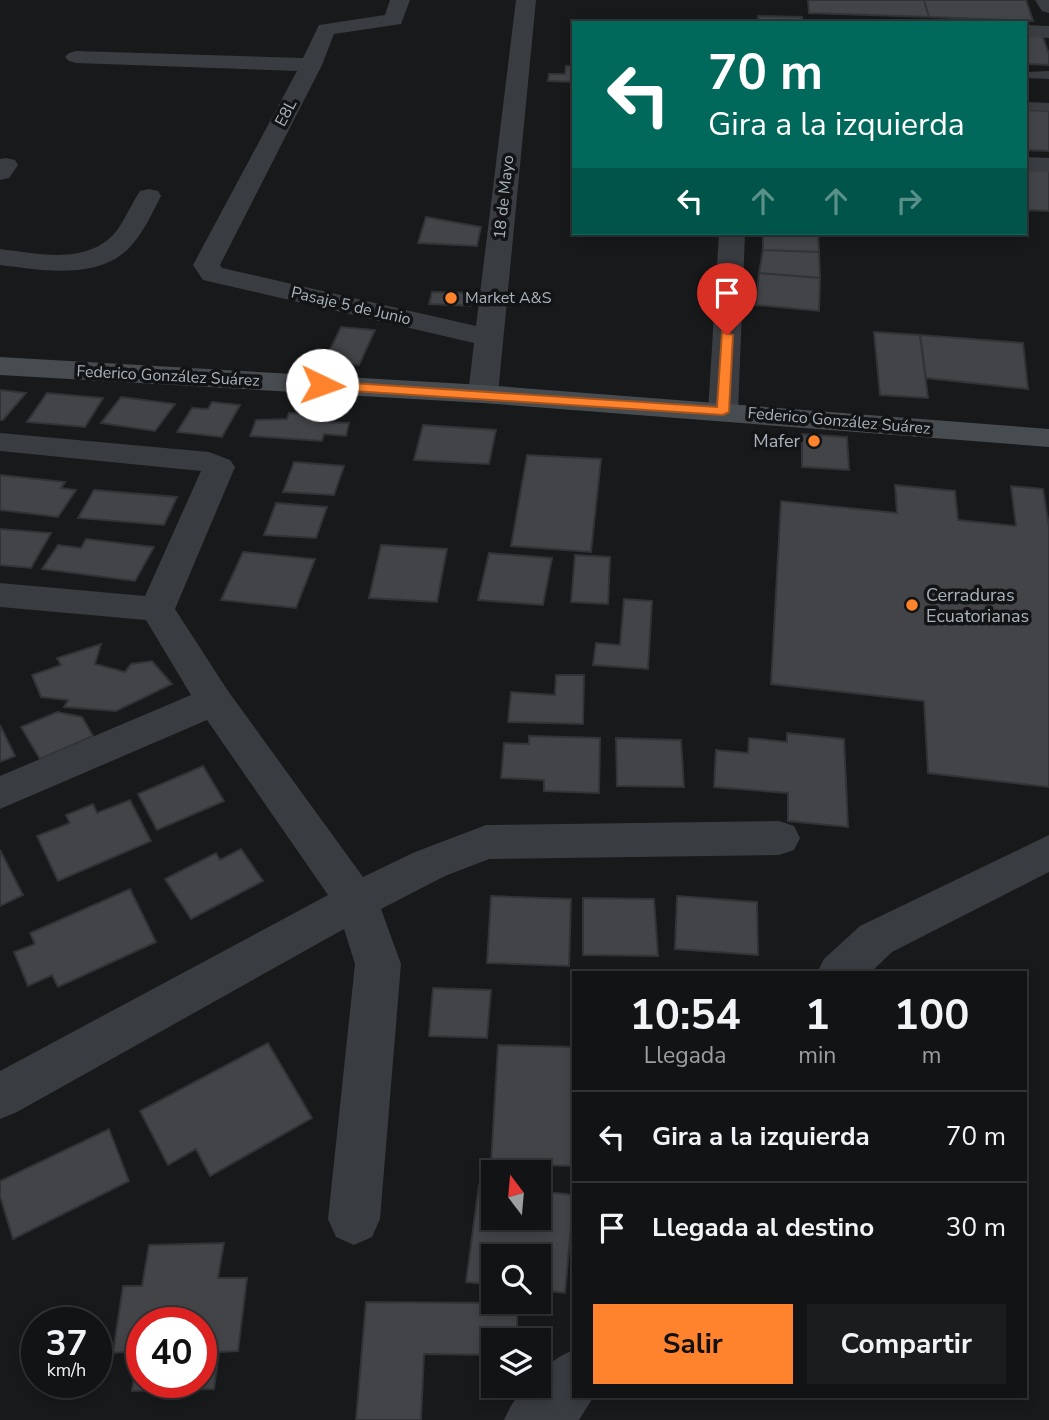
<!DOCTYPE html>
<html lang="es">
<meta charset="utf-8">
<style>
body{margin:0;font-family:"Nunito Sans",sans-serif;background:#1b1c1d;color:#f1f3f6;height:100vh;display:flex;flex-direction:column;font-size:26px;white-space:nowrap}
*{box-sizing:border-box;margin:0}
p{font-size:23px;color:#9c9ea0}
.icon{flex:none;width:38px;height:38px;fill:none;stroke:currentColor;stroke-width:2;stroke-linecap:round;stroke-linejoin:round}
.map{position:relative;flex:1;overflow:hidden}
.drawer{position:absolute;left:572px;top:971px;width:455px;height:427px;display:flex;flex-direction:column;background:#121314;border-radius:0px;box-shadow:0 4px 10px #0003,0 0 0 2px #313234}
.drawer>*{flex:none}
.banner{position:absolute;left:572px;top:21px;width:455px;height:214px;border-radius:0px;box-shadow:0 4px 10px #0003,0 0 0 2px #313234;background:#00695c;color:#fff;overflow:hidden}
.needle{width:46px;rotate:344deg}
.tools{position:absolute;left:481px;top:1160px;display:grid;gap:14px}
.tools a{display:grid;place-items:center;width:70px;height:70px;border-radius:0px;background:#121314;box-shadow:0 4px 10px #0003,0 0 0 2px #313234;font-size:35px}
.speed{position:absolute;left:21px;top:1307px;display:flex;gap:14px;font-size:35px;font-weight:700;text-align:center}
.speed>*{display:grid;place-content:center;width:91px;height:91px;border-radius:50%;background:#121314;box-shadow:0 4px 10px #0003,0 0 0 2px #313234;line-height:1}
.speed small{font-size:18px;font-weight:400}
.speed .limit{border:10px solid #d22;background:#fff;color:#111}
.pin{position:absolute;display:grid;place-items:center;width:60px;height:60px;color:#fff;margin:-72px -30px;border-radius:50% 50% 50% 0;rotate:-45deg;box-shadow:0 0 7px #0007}
.pin .icon{rotate:45deg}
.me{position:absolute;width:77px;margin:-38px;rotate:93deg;stroke-linejoin:round;filter:drop-shadow(0 0 5px #0008)}
.turn{display:flex;align-items:center;gap:24px;height:147px;padding:0 21px;font-size:32px}
.turn .icon{width:91px;height:91px;stroke-width:2.5}
.turn b{display:block;font-size:49px;line-height:60px}
.lanes{display:flex;align-items:center;height:66px;padding:0 21px;background:#0003;justify-content:center;gap:35px;direction:ltr}
.lanes .off{opacity:.35}
.eta{display:flex;justify-content:space-evenly;align-items:center;height:119px;text-align:center}
.eta b{font-size:42px;font-weight:700;line-height:49px}
.action{display:flex;gap:14px;margin-top:auto;padding:14px 21px}
.action a{flex:1;height:80px;border-radius:0px;background:#ff822c;color:#111;font-size:28px;font-weight:700;line-height:80px;text-align:center}
.action a+a{background:#1b1c1d;color:#f1f3f6}
ul{padding:0;list-style:none}
li{display:flex;align-items:center;gap:21px;height:91px;padding:0 21px;border-top:2px solid #313234}
li div{flex:1}
li b{display:block;font-size:26px}
li em{font-style:normal}
.map>svg:first-child{display:block}
.building{fill:#424448;stroke:#323337;stroke-width:2;fill-rule:evenodd}
.lines{fill:none;stroke-linecap:round;stroke-linejoin:round}
.lane{fill:#393c40;fill-rule:evenodd}
.street{fill:#393c40;fill-rule:evenodd}
.secondary{fill:#474c50;fill-rule:evenodd}
.route{fill:#ff822c;stroke:#a6541d;stroke-width:2}
.poi-dot{fill:#ff822c;stroke:#131416;stroke-width:2.5}
.labels{text-anchor:middle;dominant-baseline:central;stroke-width:7;stroke-linejoin:round;paint-order:stroke}
.far-street-label{font-size:16px;fill:#aab4bc;stroke:#131416}
.far-poi-label{font-size:16px;fill:#aab4bc;stroke:#131416;text-anchor:start}
.poi-label{font-size:18px;fill:#aab4bc;stroke:#131416;text-anchor:end}
</style>
<div class="map">
<svg width="1049" height="1420" viewBox="0 0 1049 1420">
<rect width="100%" height="100%" fill="#18191b"/>
<path class="building" d="M808 0H924L929 17 809 13Z
M924 0H1026L1033 21 929 17Z
M758 16 802 17V23H759Z
M1026 34 1042 35 1049 54V65L1026 64Z
M566 66H574V82L548 81 549 74H565Z
M1026 110 1049 111V151L1026 150Z
M1026 166 1049 167V211L1026 210Z
M426 217 481 227 477 246 418 243Z
M763 233H818L819 252 763 250Z
M763 250 819 252 820 278 759 273Z
M759 273 820 278 819 311 756 305Z
M432 292 472 293 470 306 429 304Z
M341 327 375 330 359 365 324 362Z
M874 332 920 335 928 398 880 395Z
M920 335 1023 343 1028 389 926 378Z
M0 390 26 393 3 420H0Z
M47 393 103 398 85 427 27 422Z
M121 397 175 404 155 431 101 423Z
M212 402 240 405 222 437 177 432 192 408 208 409Z
M289 413 326 415 323 422 349 423 346 436 324 434 322 441 250 436 256 420 287 419Z
M423 425 496 430 489 464 414 460Z
M802 434 847 437 849 470 802 467Z
M527 455 601 459 591 552 511 546Z
M294 462 344 466 334 495 283 492Z
M0 475 65 482 61 488 76 490 58 517 0 510Z
M895 485 955 491 958 520 1016 526 1011 486 1043 489 1049 526V787L928 773 924 701 771 684 781 501 897 513Z
M94 490 177 497 164 525 78 518Z
M276 503 327 507 316 538 264 535Z
M0 529 51 533 31 568 0 565Z
M86 539 154 547 135 581 42 569 58 545 81 548Z
M381 545 447 549 437 602 369 598Z
M243 552 315 559 296 608 221 600Z
M489 553 552 558 543 605 478 600Z
M575 555 610 557 608 604 571 602Z
M624 599 652 601 648 669 593 665 596 643 620 645Z
M101 644 95 664 125 672 131 664 152 661 172 684 116 711 64 707 68 700 41 697 32 675 61 665 57 658Z
M556 675H584L583 724 508 722 511 692 555 695Z
M57 712 82 717 93 736 40 759 21 727Z
M0 725 15 756 0 762Z
M787 733 844 739 848 827 788 821V793L714 787 716 750 748 753 749 738 787 742Z
M529 736 600 738 599 793 544 791V780L501 778 504 743 529 744Z
M616 738 681 740 684 787 617 786Z
M203 766 224 801 157 830 138 794Z
M130 800 151 841 58 881 37 836 70 823 66 815 93 804 97 813Z
M241 849 263 881 191 919 165 879 216 853 220 860Z
M0 850 23 895 0 906Z
M130 889 156 942 58 987 52 975 28 986 14 952 35 944 30 933Z
M491 896 571 899 569 966 487 963Z
M677 896 757 902 758 955 675 949Z
M583 898 654 899 658 956 583 955Z
M433 988 491 990 487 1038 429 1036Z
M268 1043 312 1118 210 1176 196 1149 168 1165 140 1111Z
M498 1045 574 1047V1166L491 1164Z
M109 1129 129 1181 13 1239 0 1196V1181Z
M479 1185 494 1186V1218H539V1191L574 1195 565 1293 539 1290V1256H494V1285L466 1282Z
M224 1243 218 1278H247L238 1351 219 1352 214 1389 132 1391 138 1351 113 1353 123 1286H142L149 1245ZM142 1323H201V1382H142Z
M366 1302 517 1303V1340H494V1355L424 1354 421 1420H356Z"/>
<g class="lines">
<path class="lane" d="M1049 71V79L1026 78V72Z
M1026 102 1049 103V111L1026 110Z"/>
<path class="street" d="M390 0H410L401 24 334 34 322 65 220 265 222 268 476 326 516 0H536L498 394 494 400 483 403 472 400 468 394 474 343 203 280 193 265 297 71 76 63 69 61 65 57 69 53 76 51 303 58 319 25 385 15Z
M1035 0H1049V13L1042 11Z
M1026 25 1049 26V38L1026 37Z
M1026 157 1049 158V172L1026 171Z
M6 158 15 160 18 165 9 178 0 180V159Z
M149 189 158 191 161 196C152 213 144 232 130 247 98 281 41 270 0 265V249C40 254 90 266 118 229 126 217 132 203 140 191Z
M719 233H745L738 412 734 418 723 421 712 418 708 412Z
M0 433 209 452 230 460 235 467 175 609 228 691 363 877 415 852 486 825 779 821 794 826 800 838 794 850 779 855 489 859 445 876 381 909 401 964 380 1219 372 1237 354 1245 336 1237 328 1219 355 964 344 929 17 1112 0 1119V1071L328 895 207 720 0 809V776L191 695 146 620 0 607V583L145 596 201 471 0 451Z
M1049 835V872L892 952 870 973H817L824 959 860 926Z
M574 1350V1396H594L579 1420H504C511 1405 520 1386 539 1386 540 1367 558 1356 574 1350Z"/>
<path class="secondary" d="M0 357 483 385 1049 429V447L483 403 0 375Z"/>
</g>
<path class="route" d="M722 332 733 335 729 412 723 415 322 389 316 385 322 381 717 407Z"/>
<g class="poi-dot">
<circle cx="451" cy="298" r="7"/>
<circle cx="814" cy="441" r="7"/>
<circle cx="912" cy="605" r="7"/>
</g>
<g class="labels">
<g class="far-street-label">
<text transform="translate(286 113) rotate(-62)">E8L</text>
<text transform="translate(504 197) rotate(-84)">18 de Mayo</text>
<text transform="translate(351 306) rotate(13)">Pasaje 5 de Junio</text>
<text transform="translate(168 376) rotate(3)">Federico González Suárez</text>
<text transform="translate(839 421) rotate(5)">Federico González Suárez</text>
</g>
<g class="far-poi-label">
<text x="465" y="298">Market A&amp;S</text>
</g>
<g class="poi-label">
<text x="800" y="441">Mafer</text>
<text x="926" y="595" text-anchor="start">Cerraduras<tspan x="926" dy="21">Ecuatorianas</tspan></text>
</g>
</g>
</svg>
<div class="tools">
<a><svg class="needle" viewBox="-14 -14 28 28"><path d="M0-13l5 13h-10z" fill="#e53935"/><path d="M0 13l5-13h-10z" fill="#9c9ea0"/></svg></a>
<a><svg class="icon" aria-label="search" viewBox="0 0 24 24"><circle cx="10" cy="10" r="6"/><path d="M15 15l6 6"/></svg></a>
<a><svg class="icon" aria-label="layers" viewBox="0 0 24 24"><path d="M12 4l9 5-9 5-9-5zM3 14l9 5 9-5"/></svg></a>
</div>
<div class="speed"><div>37<small>km/h</small></div><div class="limit">40</div></div>
<div class="pin" style="left:727px;top:335px;background:#d93025"><svg class="icon" aria-label="arrive" viewBox="0 0 24 24"><path d="M6 21V4h12l-3 4 3 4H6"/></svg></div>
<svg class="me" style="left:322px;top:385px" viewBox="-20 -20 40 40"><circle r="19" fill="#fff"/><path d="M0-13L10 11 0 6-10 11z" fill="#ff822c"/></svg>
<div class="banner">
<div class="turn"><svg class="icon" aria-label="left" viewBox="0 0 24 24"><path d="M17 20v-9H6M10 6l-5 5 5 5"/></svg><div><b>70 m</b>Gira a la izquierda</div></div>
<div class="lanes"><svg class="icon" aria-label="left" viewBox="0 0 24 24"><path d="M17 20v-9H6M10 6l-5 5 5 5"/></svg><svg class="icon off" aria-label="ahead" viewBox="0 0 24 24"><path d="M12 20V5M6 11l6-6 6 6"/></svg><svg class="icon off" aria-label="ahead" viewBox="0 0 24 24"><path d="M12 20V5M6 11l6-6 6 6"/></svg><svg class="icon off" aria-label="right" viewBox="0 0 24 24"><path d="M7 20v-9h11M14 6l5 5-5 5"/></svg></div>
</div>
<section class="drawer">
<div class="eta">
<div><b>10:54</b><p>Llegada</p></div>
<div><b>1</b><p>min</p></div>
<div><b>100</b><p>m</p></div>
</div>
<ul>
<li><svg class="icon" aria-label="left" viewBox="0 0 24 24"><path d="M17 20v-9H6M10 6l-5 5 5 5"/></svg><div><b>Gira a la izquierda</b></div><em>70 m</em></li>
<li><svg class="icon" aria-label="arrive" viewBox="0 0 24 24"><path d="M6 21V4h12l-3 4 3 4H6"/></svg><div><b>Llegada al destino</b></div><em>30 m</em></li>
</ul>
<div class="action"><a>Salir</a><a>Compartir</a></div>
</section>
</div>
